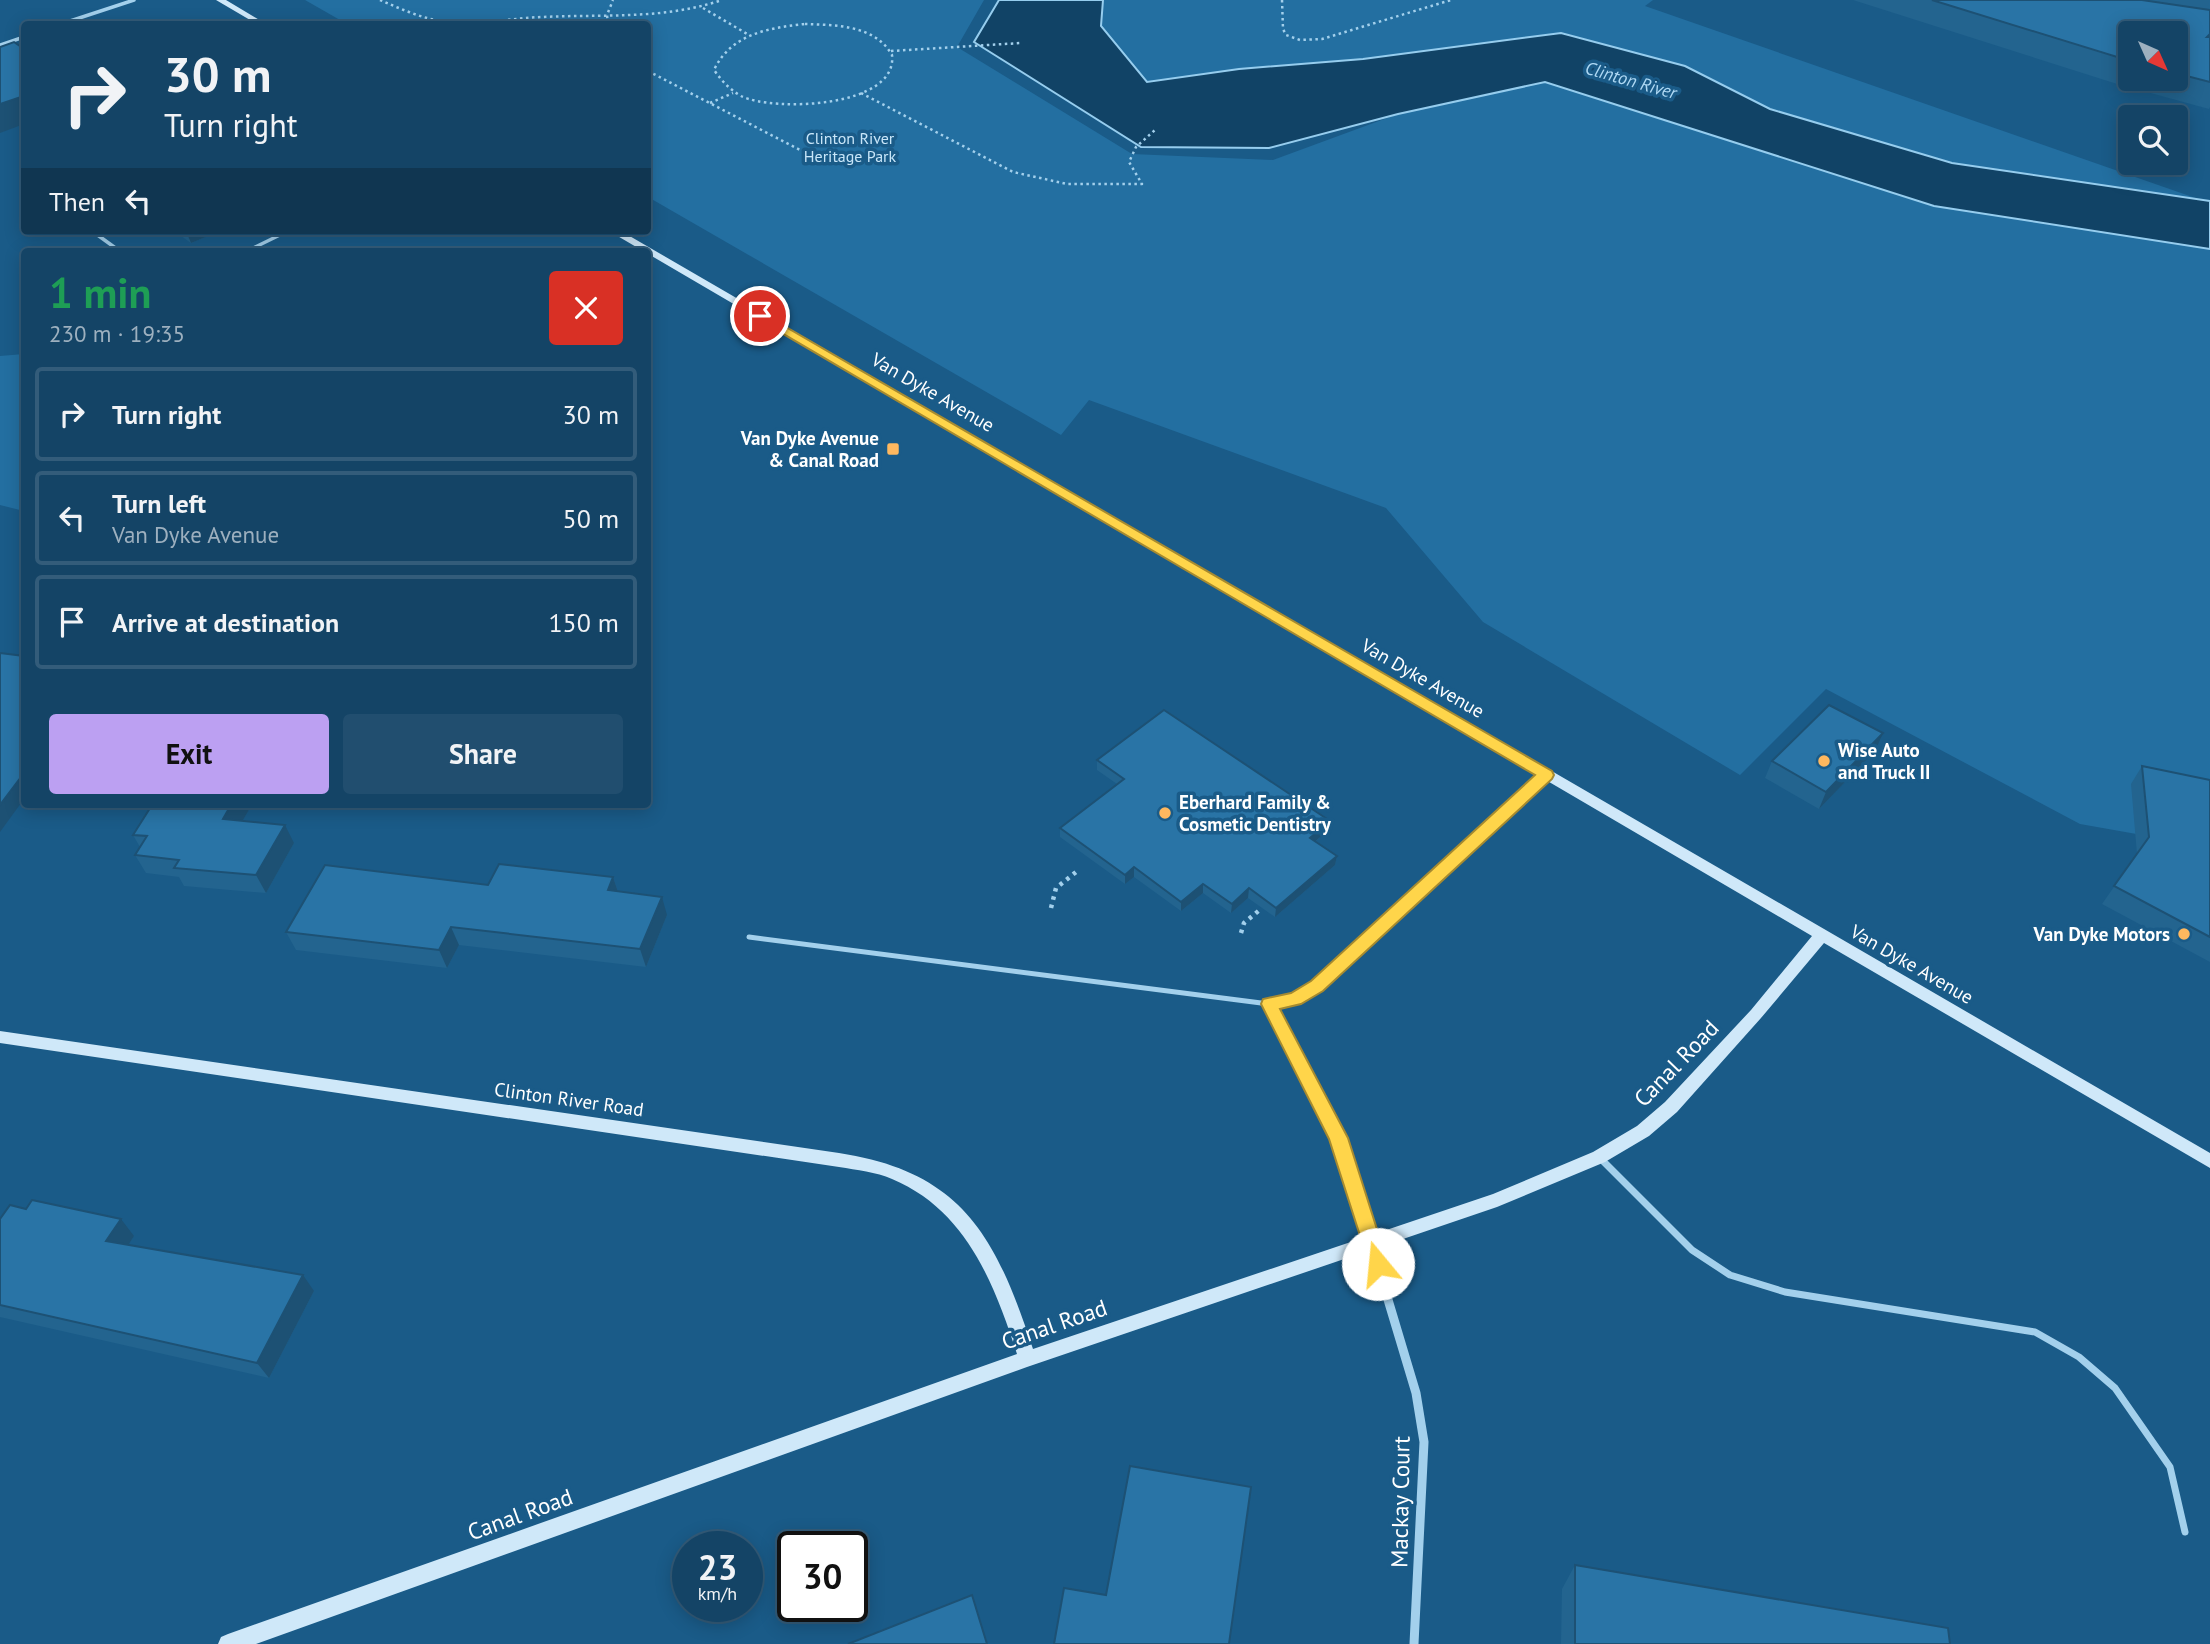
<!DOCTYPE html>
<meta charset="utf-8">
<style>
body{margin:0;font-family:"PT Sans",sans-serif;background:#214e6f;color:#f1f3f6;height:100vh;display:flex;flex-direction:column;font-size:26px;white-space:nowrap}
*{box-sizing:border-box;margin:0}
p{font-size:23px;color:#9db0bf}
.icon{flex:none;width:38px;height:38px;fill:none;stroke:currentColor;stroke-width:2;stroke-linecap:round;stroke-linejoin:round}
.map{position:relative;flex:1;overflow:hidden}
.details{position:absolute;left:21px;top:248px;width:630px;height:560px;display:flex;flex-direction:column;background:#144466;border-radius:7px;box-shadow:0 4px 18px #0003,0 0 0 2px #335c7a}
.details>*{flex:none}
.hud{position:absolute;left:21px;top:21px;width:630px;height:214px;border-radius:7px;box-shadow:0 4px 18px #0003,0 0 0 2px #335c7a;background:#144466;color:#f1f3f6;overflow:hidden}
.needle{width:46px;rotate:135deg}
.fabs{position:absolute;left:2118px;top:21px;display:grid;gap:14px}
.fabs a{display:grid;place-items:center;width:70px;height:70px;border-radius:7px;background:#144466;box-shadow:0 4px 18px #0003,0 0 0 2px #335c7a;font-size:35px}
.speed{position:absolute;left:672px;top:1531px;display:flex;gap:14px;font-size:35px;font-weight:700;text-align:center}
.speed>*{display:grid;place-content:center;width:91px;height:91px;border-radius:50%;background:#144466;box-shadow:0 4px 18px #0003,0 0 0 2px #335c7a;line-height:1}
.speed small{font-size:18px;font-weight:400}
.speed .limit{border:4px solid #111;border-radius:10px;background:#fff;color:#111}
.pin{position:absolute;display:grid;place-items:center;width:60px;height:60px;color:#fff;margin:-30px;border:4px solid #fff;border-radius:50%;box-shadow:0 2px 7px #0007}
.me{position:absolute;width:77px;margin:-38px;rotate:343deg;stroke-linejoin:round;filter:drop-shadow(0 0 5px #0008)}
.turn{display:flex;align-items:center;gap:24px;height:147px;padding:0 28px;font-size:32px}
.turn .icon{width:91px;height:91px;stroke-width:2.5}
.turn b{display:block;font-size:49px;line-height:60px}
.then{display:flex;align-items:center;height:66px;padding:0 28px;background:#0003;gap:14px;font-size:26px}
.round{display:grid;place-items:center;flex:none;width:74px;height:74px;border-radius:7px;background:#214e6f}
.summary{display:flex;align-items:center;justify-content:space-between;height:119px;padding:0 28px}
h1{font-size:42px;font-weight:700;line-height:52px;color:#1e9e55}
.cta{display:flex;gap:14px;margin-top:auto;padding:14px 28px}
.cta a{flex:1;height:80px;border-radius:7px;background:#bca0f2;color:#111;font-size:28px;font-weight:700;line-height:80px;text-align:center}
.cta a+a{background:#214e6f;color:#f1f3f6}
ul{padding:0;list-style:none}
li{display:flex;align-items:center;gap:21px;height:94px;margin:0 14px 10px;padding:0 14px;border:4px solid #335c7a;border-radius:7px}
li div{flex:1}
li b{display:block;font-size:26px}
li em{font-style:normal}
.map>svg:first-child{display:block}
.green{fill:#236fa1}
.water{fill:#114366;stroke:#96cdee;stroke-width:2}
.lines{fill:none;stroke-linecap:round;stroke-linejoin:round}
.path-far1{stroke:#a3d0ec;stroke-width:2.5;stroke-dasharray:2.5 3.5;stroke-linecap:butt}
.path{stroke:#a3d0ec;stroke-width:4.5;stroke-dasharray:3.5 5;stroke-linecap:butt}
.lane-far2{stroke:#a3d0ec;stroke-width:3.5}
.lane-far1{stroke:#a3d0ec;stroke-width:5}
.lane{stroke:#a3d0ec;stroke-width:7}
.street{stroke:#a3d0ec;stroke-width:9}
.secondary{fill:#cfe8f9;fill-rule:evenodd}
.wall{fill:#23648f;fill-rule:evenodd}
.shaded-wall{fill:#1d5174}
.building{fill:#2974a6;stroke:#1d5174;stroke-width:2}
.route{fill:#ffd54a;stroke:#a68a30;stroke-width:2}
.poi-dot{fill:#feb85f;stroke:#1a5b88;stroke-width:2.5}
.labels{text-anchor:middle;dominant-baseline:central;stroke-width:7;stroke-linejoin:round;paint-order:stroke}
.far-park-label{font-size:16px;fill:#c8e6f9;stroke:#1a5b88}
.far-water-label{font-size:18px;font-style:italic;fill:#afd9f4;stroke:#1a5b88}
.street-label{font-size:19px;fill:#fff;stroke:#1a5b88}
.poi-label{font-size:19px;font-weight:bold;fill:#fff;stroke:#1a5b88;text-anchor:end}
.near-street-label{font-size:23px;fill:#fff;stroke:#1a5b88}
</style>
<div class="map">
<svg width="2210" height="1644" viewBox="0 0 2210 1644">
<rect width="100%" height="100%" fill="#1a5b88"/>
<path class="green" d="M305 0H984L957 47 1132 154 1273 160 1398 114 1545 82 1934 206 2210 249V847L2080 824 1826 689 1740 775 1483 622 1386 508 1089 400 1061 435 648 197V24H347Z
M1103 0H1653L1645 6 2204 201 1952 163 1770 109 1685 66 1363 59 1239 69 1147 82 1101 26Z
M24 354V511L0 505V356Z"/>
<path class="water" d="M999 0H1103L1101 26 1147 82 1239 69 1363 59 1561 33 1685 66 1770 109 1952 163 2210 201V249L1934 206 1545 82 1398 114 1269 148 1141 147 974 42Z"/>
<g class="lines">
<path class="path-far1" d="M380 0C401 9 423 19 446 22 478 26 510 18 542 17 603 14 663 20 722 0
M1282 0 1283 29 1286 35 1300 40 1322 39 1451 0
M703 8 749 35
M608 24 607 15 613 0
M805 24C836 25 875 25 892 55 898 108 773 112 741 96 729 89 722 81 714 70 731 34 768 28 805 24Z
M891 51 1021 43
M648 71 800 150
M861 93 1013 172 1067 184H1142L1129 162 1136 147 1155 130
M710 103 733 93"/>
<path class="path" d="M1051 908 1056 888 1076 872
M1241 933 1244 923 1262 908"/>
<path class="lane-far2" d="M61 24 134 0
M0 45 24 37
M92 231 121 252
M245 252 288 231"/>
<path class="lane-far1" d="M749 937 1269 1004 1295 999 1317 986 1546 774
M1269 1004 1313 1090"/>
<path class="lane" d="M1312 1088 1338 1138 1371 1242
M1601 1159 1692 1250 1730 1275 1785 1292 2035 1332 2079 1357 2115 1388 2170 1467 2185 1532"/>
<path class="street" d="M1371 1243 1416 1393 1424 1442 1414 1644"/>
<path class="secondary" d="M216 0H226L266 24H257Z
M609 231H621L2210 1153V1168L1824 943 1761 1018 1677 1112 1649 1136 1605 1162 1497 1207 1027 1367 256 1644H218L221 1637 228 1634 1017 1354C994 1283 966 1210 892 1179 876 1172 857 1170 839 1167L0 1043V1031L839 1153C963 1172 996 1237 1033 1349L1493 1194 1593 1152 1637 1126 1665 1102 1751 1010 1812 936Z"/>
</g>
<path class="wall" d="M1853 0H2210V107L2209 109 2114 83ZM2130 33H2175V79H2130Z
M174 231H220L191 243Z
M1875 751 1819 809 1765 778 1772 761Z
M1097 760 1328 830 1315 842 1337 856 1335 865 1275 917 1248 898 1231 913 1203 893 1181 911 1134 877 1125 884 1060 837V828L1117 784 1097 770Z
M2142 766 2210 780V962L2102 904 2137 854 2131 784Z
M250 808 242 821 294 843 266 893 184 886 179 877 146 873 135 855 140 847 133 835Z
M613 877 618 892 667 915 646 967 459 945 447 968 296 950 286 932 488 885Z
M26 1209 134 1236 128 1245 314 1291 269 1378 0 1317V1219Z
M1575 1565 1950 1644H1561L1562 1589Z"/>
<path class="shaded-wall" d="M24 96V124L0 133V104Z
M186 231H220L191 243Z
M1883 733 1875 751 1819 809 1826 792Z
M24 773V799L0 832V805Z
M231 805H248L250 808 233 837 223 819Z
M1330 821 1328 830 1309 847 1310 838Z
M285 825 294 843 266 893 256 875Z
M1337 856 1335 865 1275 917 1276 908Z
M1134 867V877L1125 884V875Z
M613 877 619 895 608 890Z
M1203 884V893L1181 911V902Z
M1249 888 1248 898 1231 913 1232 904Z
M662 897 667 915 646 967 640 949Z
M451 927 459 945 447 968 439 950Z
M121 1219 134 1236 120 1258 106 1241Z
M303 1275 314 1291 269 1378 257 1363Z"/>
<path class="building" d="M1932 0H2142L2210 10V34L2207 37H2210V82L2175 73V33H2130V61Z
M14 42 24 49V96L0 104V47Z
M0 653 24 656V773L0 805Z
M1829 705 1883 733 1826 792 1772 761Z
M1164 710 1330 821 1310 838 1337 856 1276 908 1249 888 1232 904 1203 884 1181 902 1134 867 1125 875 1060 828 1124 779 1097 760Z
M2142 766 2210 780V937L2114 886 2149 837Z
M152 805H231L223 819 285 825 256 875 174 868 179 860 135 855 147 836 133 835Z
M499 864 613 877 608 890 662 897 640 949 451 927 439 950 286 932 325 865 488 885Z
M32 1200 121 1219 106 1241 303 1275 257 1363 0 1305V1219L10 1205 26 1209Z
M1130 1466 1251 1487 1229 1644H1054L1064 1588 1106 1595Z
M1575 1565 1948 1628 1950 1644H1575Z
M972 1595 987 1644H848Z"/>
<path class="route" d="M760 312 1552 771 1554 775 1552 779 1323 991 1301 1004 1280 1009 1348 1138 1388 1264 1385 1270 1378 1273 1371 1270 1329 1139 1261 1004 1263 999 1291 993 1311 981 1535 775 756 318 754 316Z"/>
<g class="poi-dot">
<rect x="886" y="442" width="14" height="14" rx="3.5"/>
<circle cx="1824" cy="761" r="7"/>
<circle cx="1165" cy="813" r="7"/>
<circle cx="2184" cy="934" r="7"/>
</g>
<g class="labels">
<g class="far-park-label">
<text x="850" y="138">Clinton River<tspan x="850" dy="18">Heritage Park</tspan></text>
</g>
<g class="far-water-label">
<text transform="translate(1631 80) rotate(16)">Clinton River</text>
</g>
<g class="street-label">
<text transform="translate(933 392) rotate(30)">Van Dyke Avenue</text>
<text transform="translate(1423 678) rotate(30)">Van Dyke Avenue</text>
<text transform="translate(1912 964) rotate(30)">Van Dyke Avenue</text>
<text transform="translate(569 1099) rotate(8)">Clinton River Road</text>
</g>
<g class="poi-label">
<text x="879" y="438">Van Dyke Avenue<tspan x="879" dy="22">&amp; Canal Road</tspan></text>
<text x="1838" y="750" text-anchor="start">Wise Auto<tspan x="1838" dy="22">and Truck II</tspan></text>
<text x="1179" y="802" text-anchor="start">Eberhard Family &amp;<tspan x="1179" dy="22">Cosmetic Dentistry</tspan></text>
<text x="2170" y="934">Van Dyke Motors</text>
</g>
<g class="near-street-label">
<text transform="translate(1676 1063) rotate(-46)">Canal Road</text>
<text transform="translate(1054 1324) rotate(-19)">Canal Road</text>
<text transform="translate(1400 1502) rotate(-89)">Mackay Court</text>
<text transform="translate(520 1514) rotate(-20)">Canal Road</text>
</g>
</g>
</svg>
<div class="fabs">
<a><svg class="needle" viewBox="-14 -14 28 28"><path d="M0-13l5 13h-10z" fill="#e53935"/><path d="M0 13l5-13h-10z" fill="#9db0bf"/></svg></a>
<a><svg class="icon" aria-label="search" viewBox="0 0 24 24"><circle cx="10" cy="10" r="6"/><path d="M15 15l6 6"/></svg></a>
</div>
<div class="speed"><div>23<small>km/h</small></div><div class="limit">30</div></div>
<div class="pin" style="left:760px;top:316px;background:#d93025"><svg class="icon" aria-label="arrive" viewBox="0 0 24 24"><path d="M6 21V4h12l-3 4 3 4H6"/></svg></div>
<svg class="me" style="left:1378px;top:1264px" viewBox="-20 -20 40 40"><circle r="19" fill="#fff"/><path d="M0-13L10 11 0 6-10 11z" fill="#ffd54a"/></svg>
<div class="hud">
<div class="turn"><svg class="icon" aria-label="right" viewBox="0 0 24 24"><path d="M7 20v-9h11M14 6l5 5-5 5"/></svg><div><b>30 m</b>Turn right</div></div>
<div class="then">Then<svg class="icon" aria-label="left" viewBox="0 0 24 24"><path d="M17 20v-9H6M10 6l-5 5 5 5"/></svg></div>
</div>
<section class="details">
<div class="summary"><div><h1>1 min</h1><p>230 m · 19:35</p></div><a class="round" style="background:#d93025;color:#fff"><svg class="icon" aria-label="close" viewBox="0 0 24 24"><path d="M6 6l12 12M18 6L6 18"/></svg></a></div>
<ul>
<li><svg class="icon" aria-label="right" viewBox="0 0 24 24"><path d="M7 20v-9h11M14 6l5 5-5 5"/></svg><div><b>Turn right</b></div><em>30 m</em></li>
<li><svg class="icon" aria-label="left" viewBox="0 0 24 24"><path d="M17 20v-9H6M10 6l-5 5 5 5"/></svg><div><b>Turn left</b><p>Van Dyke Avenue</p></div><em>50 m</em></li>
<li><svg class="icon" aria-label="arrive" viewBox="0 0 24 24"><path d="M6 21V4h12l-3 4 3 4H6"/></svg><div><b>Arrive at destination</b></div><em>150 m</em></li>
</ul>
<div class="cta"><a>Exit</a><a>Share</a></div>
</section>
</div>
